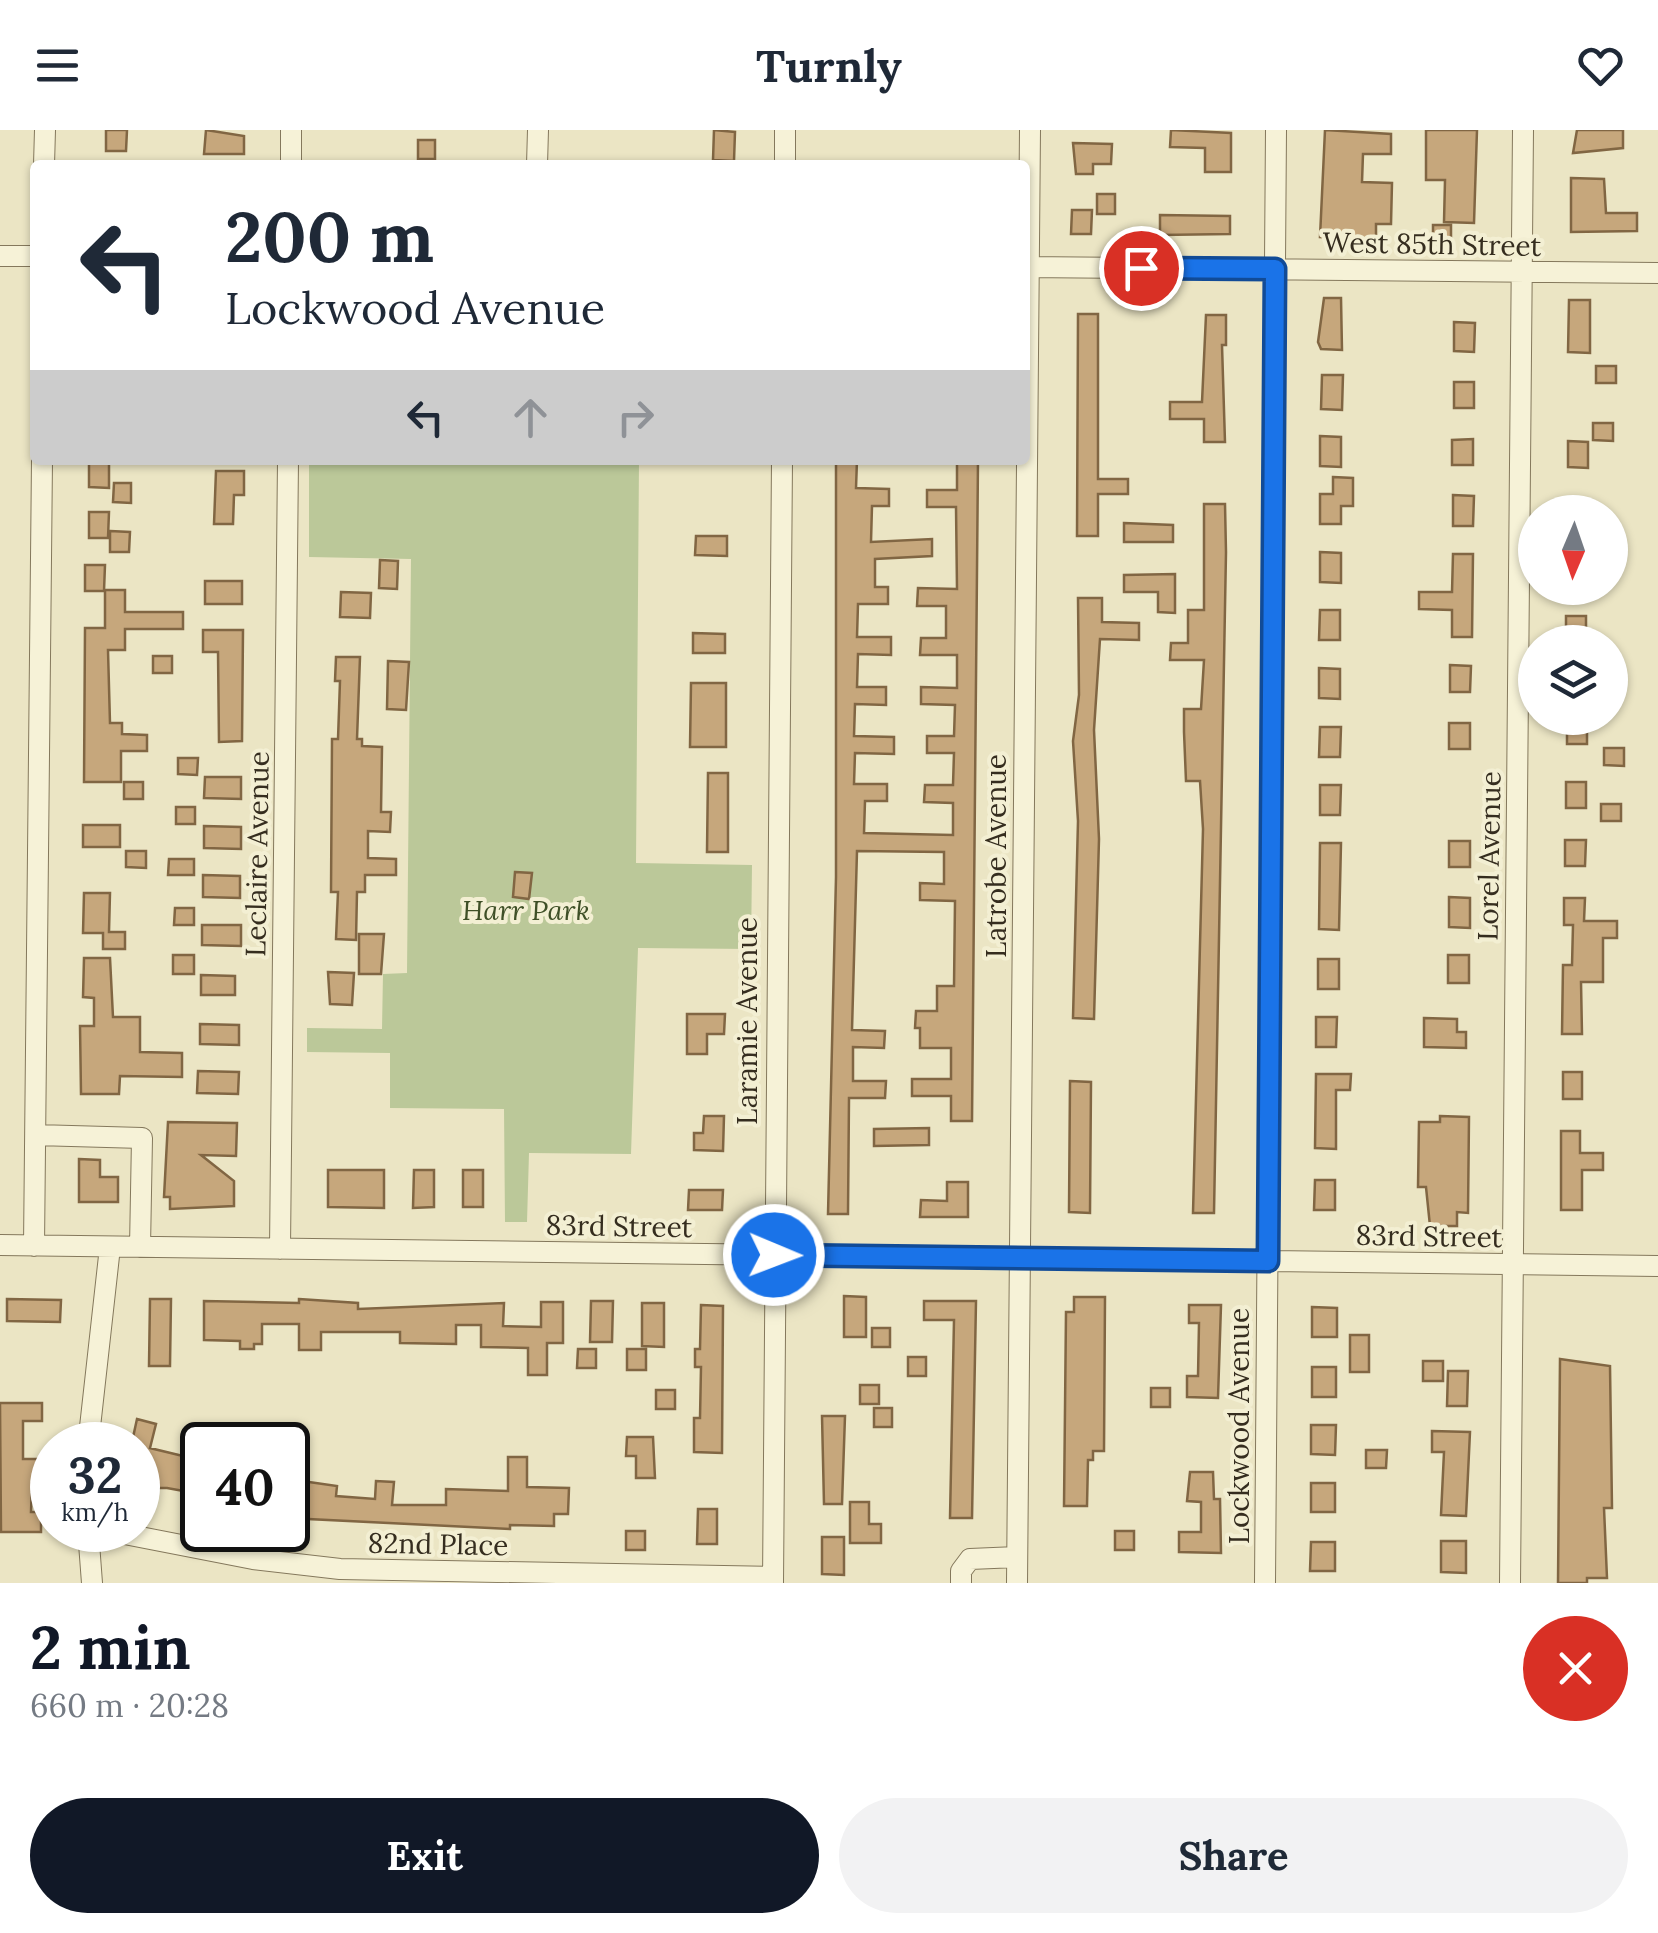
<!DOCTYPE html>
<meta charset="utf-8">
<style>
body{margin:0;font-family:Lora,serif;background:#f2f2f3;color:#1f2937;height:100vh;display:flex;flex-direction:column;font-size:38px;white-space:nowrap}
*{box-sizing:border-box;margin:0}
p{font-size:32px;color:#747a83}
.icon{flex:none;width:55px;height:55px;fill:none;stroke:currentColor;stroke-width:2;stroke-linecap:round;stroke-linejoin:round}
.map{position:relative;height:1453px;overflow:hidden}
.sheet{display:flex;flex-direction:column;background:#fff;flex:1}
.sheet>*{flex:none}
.hud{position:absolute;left:30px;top:30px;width:1000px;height:305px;border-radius:10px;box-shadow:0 2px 8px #0004;background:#fff;color:#1f2937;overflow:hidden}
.needle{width:65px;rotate:182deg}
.tools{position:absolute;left:1518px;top:365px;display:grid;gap:20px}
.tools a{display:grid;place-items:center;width:110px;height:110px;border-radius:50%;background:#fff;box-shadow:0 2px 8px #0004;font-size:50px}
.speed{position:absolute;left:30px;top:1292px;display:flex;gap:20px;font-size:50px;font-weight:700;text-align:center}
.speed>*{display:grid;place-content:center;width:130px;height:130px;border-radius:50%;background:#fff;box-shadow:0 2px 8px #0004;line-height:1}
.speed small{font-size:25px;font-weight:400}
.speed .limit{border:5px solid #111;border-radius:15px;background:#fff;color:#111}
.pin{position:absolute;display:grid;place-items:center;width:85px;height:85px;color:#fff;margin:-42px;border:5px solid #fff;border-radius:50%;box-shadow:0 2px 10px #0007}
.me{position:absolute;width:110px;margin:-55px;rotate:91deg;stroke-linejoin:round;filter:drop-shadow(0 0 8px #0008)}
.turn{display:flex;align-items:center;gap:35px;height:210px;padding:0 30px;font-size:45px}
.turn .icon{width:130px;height:130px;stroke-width:2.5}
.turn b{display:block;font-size:70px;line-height:85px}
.lanes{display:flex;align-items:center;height:95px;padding:0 30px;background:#0003;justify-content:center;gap:50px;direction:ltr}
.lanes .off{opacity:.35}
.round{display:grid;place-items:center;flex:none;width:105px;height:105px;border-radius:52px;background:#f2f2f3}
.head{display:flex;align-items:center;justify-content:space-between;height:170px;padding:0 30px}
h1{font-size:60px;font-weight:800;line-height:75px;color:#111827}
.button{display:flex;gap:20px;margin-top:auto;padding:20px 30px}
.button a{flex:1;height:115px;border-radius:60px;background:#111827;color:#fff;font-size:40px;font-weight:800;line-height:115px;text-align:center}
.button a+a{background:#f2f2f3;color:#1f2937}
header{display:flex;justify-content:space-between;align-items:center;height:130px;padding:0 30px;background:#fff;font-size:45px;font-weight:800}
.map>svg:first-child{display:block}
.green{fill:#bbc899}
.building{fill:#c6a77c;stroke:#816643;stroke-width:2.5}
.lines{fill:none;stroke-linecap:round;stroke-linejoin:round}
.minor-casing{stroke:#84785c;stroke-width:22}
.minor{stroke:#f6f2d7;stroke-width:20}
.route-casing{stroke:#114b97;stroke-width:25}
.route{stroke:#1a73e8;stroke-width:18}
.labels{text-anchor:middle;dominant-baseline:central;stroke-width:8;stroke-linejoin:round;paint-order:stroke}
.street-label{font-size:28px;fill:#352d1f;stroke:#f3efd3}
.park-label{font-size:28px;font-style:italic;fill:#3f5027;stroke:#f3efd3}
</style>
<header><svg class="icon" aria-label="menu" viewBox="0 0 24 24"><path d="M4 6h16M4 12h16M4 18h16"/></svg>Turnly<svg class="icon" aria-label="heart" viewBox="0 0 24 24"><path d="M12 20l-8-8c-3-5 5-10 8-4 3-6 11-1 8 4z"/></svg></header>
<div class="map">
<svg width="1658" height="1453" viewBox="0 0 1658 1453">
<rect width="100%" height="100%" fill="#ebe5c4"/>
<path class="green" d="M309 330H639L636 733 752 735 751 819 638 818 631 1024 529 1023 527 1092H505L504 979 390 978V923L307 922V898L382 899 383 844 407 843 411 429 309 427Z"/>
<path class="building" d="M106 0H127L126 21H106Z
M206 0 244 6V24H204Z
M714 0 735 2 734 31 713 30Z
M1171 0 1231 3V42H1205V18L1170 17Z
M1325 0 1391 4V24H1363L1362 52 1392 53 1391 94H1376V110L1320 107Z
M1426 0H1477L1474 93 1444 92 1445 50H1426Z
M1577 0H1623V18L1573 23Z
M418 10H435V29H418Z
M1073 13 1112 14 1111 34H1093V44H1076Z
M1571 48 1604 49 1606 83H1637V101L1571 102Z
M1097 64H1115V84H1097Z
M1072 80H1092L1091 104H1071Z
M1160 85 1230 86V104L1160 105Z
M1433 95H1451V114H1433Z
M1324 168H1341L1342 220 1321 219 1318 212Z
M1569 170H1590V223L1568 222Z
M1078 184H1098V349H1128V364H1098V406H1077Z
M1206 185H1226V215H1222L1225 312H1204V289H1170V272H1202Z
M1454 192 1475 193 1474 222 1454 221Z
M1596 236H1616V253H1596Z
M1322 245H1343L1342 280 1321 279Z
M1454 252H1474V278H1454Z
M1593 293H1613V311L1593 310Z
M1320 306 1341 307V337L1320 336Z
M1473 309V335H1452V310Z
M1568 311 1588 312V338L1568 337Z
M836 330H857L856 358 889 359V376H872L871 412 932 409V426L875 429V457H888V474H858L857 507H891V525L858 524 857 557H886V575L855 574 854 606 894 607V624L855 623 854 654H887V671H865L864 703 953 705V673L924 672 925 655H953L954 623H927V606H954L955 575 921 574V557L957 558V525H920L921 508H946V476H917L918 458 957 459 956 377H927V360H957V330H978L972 991H951V966H912V949H951V918H920V898H915L916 881H937V856H954L955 771 920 770V753L944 754V722L857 721 852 900 885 901 884 918 853 917V951H886L885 968H849L848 1084H828L836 747Z
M89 331H109V358L89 357Z
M216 341H244V365H234L233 394H214Z
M1333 347 1353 348V376H1341V394H1320V364H1333Z
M114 353H131V373L113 372Z
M1453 365 1474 366 1473 396H1453Z
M1204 374H1225L1226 422 1214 1083H1193L1203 699 1200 651H1186L1184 602V579H1201L1204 530H1170L1171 513H1188V480H1204Z
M89 382H109L108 408H89Z
M1124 393 1173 395V412H1124Z
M110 401 130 402 129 422H110Z
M696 406H727V426L695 425Z
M1320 422 1341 423V453L1320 452Z
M1453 424H1473L1472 507H1452V480L1419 479V462H1452Z
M380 430 398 431 397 459 379 458Z
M85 435H105L104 461H85Z
M1175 444V483L1158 482V462H1124V445Z
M205 451H242V474H205Z
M105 460H125V482H183V499H125V520H108L110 593H122V604L147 605V621H121V652H84L85 498H105Z
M341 462 371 463 370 488 340 487Z
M1078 468H1102V492L1139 493V510L1100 509 1094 600 1099 709 1094 889 1073 888 1078 691 1073 611 1079 565Z
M1320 480H1340V510H1319Z
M1566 486H1586V512H1566Z
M203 500H243L242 611 219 612 218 522H203Z
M693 503 725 504V523H693Z
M153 526H172V543H153Z
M336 527H360L357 609H362V616L382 617 381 682H391L390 702 368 701V728L396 729V745H365V762H357L356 810 336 809 338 762H331L332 609H338L340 551H335Z
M388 531 409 532 406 580 387 579Z
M1450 535 1471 536 1470 562H1450Z
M1319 538 1340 539V569L1319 568Z
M691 553H726V617H690Z
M1567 588H1587V614H1567Z
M1449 593H1470V619H1449Z
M1320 597H1341L1340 627H1319Z
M1604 618H1624V636L1604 635Z
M178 628H198L197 645 178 644Z
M708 643H728V722H707Z
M205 647H241V669L204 668Z
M124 652H143V669H124Z
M1566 652H1586V678H1566Z
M1320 655H1341L1340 685H1320Z
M1601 674H1621V691H1601Z
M176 677H195V694H176Z
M83 695H120V717H83Z
M204 696 241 697V719L204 718Z
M1565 710H1586L1585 736H1565Z
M1449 711H1470V737H1449Z
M1320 713H1341L1339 800 1319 799Z
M126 721H146V738L126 737Z
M169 729H194V745H168Z
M515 742 532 743 529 769 513 767Z
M203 745 240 746V768L203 767Z
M84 763H110L109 802H125V819H103V803H83Z
M1449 767 1470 768V798L1449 797Z
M1564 768H1585L1584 791H1617V808H1603V852H1581L1582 904H1562L1563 835H1572L1573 795H1564Z
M175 778H194V795H174Z
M202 795H241V816L202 815Z
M359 804H384L381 844H359Z
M173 825H194V844H173Z
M1448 825H1469V853H1448Z
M84 828H110L113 887H140V922L182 923V947L120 946 119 964H81L80 896H94V868L83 867Z
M1318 829H1339V859H1318Z
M328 842 354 843 352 875 330 874Z
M201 845 235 846V865H201Z
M687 884H725L724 904H707V924H687Z
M1316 887H1337L1336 917H1316Z
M1424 888 1457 889V902H1466V918L1424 917Z
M200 894 239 895V915L200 914Z
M198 941 239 942 238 964 197 963Z
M1563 942H1582V969H1563Z
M1316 944H1351L1350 960H1336V1019L1315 1018Z
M1070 951 1091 952 1090 1083 1069 1082Z
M704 986H724L723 1021 694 1020V1003H703Z
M1440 986 1469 987 1468 1083 1457 1082V1096H1430L1426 1057H1418L1419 992H1440Z
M168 992 237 993 236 1026 201 1025 234 1051V1076L170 1079V1067H164Z
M929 998V1015L874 1016V999Z
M1561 1001H1580V1023H1603V1040H1582V1080H1561Z
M79 1029 100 1030V1047H118V1072H79Z
M328 1040H384V1078L328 1077Z
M414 1040H434V1077L413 1078Z
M463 1040H483V1077H463Z
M1315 1050H1335V1080H1314Z
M947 1052H968V1087H920L921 1070 947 1071Z
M689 1060H723L722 1080H688Z
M844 1166 866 1167V1207H844Z
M1074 1167H1105L1104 1321H1093V1330H1088L1087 1376H1064L1066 1182H1074Z
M7 1169 61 1170 60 1192 7 1191Z
M150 1169H171L170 1236H149Z
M299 1169 358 1173V1179L504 1173 503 1196 541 1197V1172H563V1213H547V1245H528V1218L481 1217V1195H456V1214L400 1213V1202H321V1220H299V1194H262V1214H254V1219H240V1211L204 1210V1171L299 1173Z
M591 1171H613L612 1212H590Z
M924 1171H976L972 1388H950L954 1190H924Z
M642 1173H664V1217L642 1216Z
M701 1175 723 1176 722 1323 694 1322V1288H700L701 1237H695V1219H700Z
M1189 1175H1221L1218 1268 1187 1267V1246H1198L1199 1193H1189Z
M1312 1177 1337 1178V1207H1312Z
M872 1198H890V1217H872Z
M1350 1205H1369V1242H1350Z
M578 1219H596V1238H577Z
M627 1219H646V1240H627Z
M908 1227H926V1246H908Z
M1560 1229 1610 1236 1612 1378H1604L1607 1448H1587V1453H1558Z
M1423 1231H1443V1251H1423Z
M1312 1237H1336V1267H1312Z
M1448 1241H1468L1467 1276H1447Z
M860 1255H879V1274H860Z
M1151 1258H1170V1277H1151Z
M656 1260H675V1279H656Z
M0 1273H42V1291H23V1329H43V1354H32L31 1382H41V1402H1Z
M874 1278H892V1297H874Z
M822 1286H845L842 1374H824Z
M137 1289 156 1294 150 1318 187 1327 188 1323 202 1326 200 1364 167 1358H154L152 1364 138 1360V1314L132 1312Z
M1311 1295H1336L1335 1325 1311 1324Z
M1432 1301 1470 1302 1466 1386 1441 1385 1444 1322H1432Z
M627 1307H653L655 1348H636V1326H626Z
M1366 1320H1387L1386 1338H1366Z
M508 1327H527V1357L569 1358 568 1384H554V1396L510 1395V1399L288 1388V1349L337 1356 336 1366 375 1369 376 1351 394 1352 392 1375H446V1359L508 1361Z
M1190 1342H1213L1214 1369H1220L1221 1423 1179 1422V1402H1201V1372L1187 1371Z
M1311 1353H1335V1382H1311Z
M850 1372H869V1394H881V1413H850Z
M698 1379H717V1414H697Z
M626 1401H645V1420H626Z
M1115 1401H1134V1420H1115Z
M822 1407H844V1445L822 1444Z
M1441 1411H1466V1443L1441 1442Z
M1311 1412H1335V1441H1310Z"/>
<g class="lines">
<defs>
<path id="minor" d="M44 35 45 0
M291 35V0
M537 35 538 0
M785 35V0
M0 126H35
M1025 137 1658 143
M36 1005 142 1008 140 1117
M0 1115 1658 1136
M34 1116 42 330
M280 1119 288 330
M88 1315 110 1117
M88 1400 92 1453
M104 1400 253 1429 340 1439 773 1447
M773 1453 782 330
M961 1453V1441L970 1429 1017 1427
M1017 1453 1030 0
M1265 1453 1276 0
M1510 1453 1523 0"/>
</defs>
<use href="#minor" class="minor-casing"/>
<use href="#minor" class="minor"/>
</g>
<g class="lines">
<defs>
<path id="route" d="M774 1125 1268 1131 1275 139 1141 138"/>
</defs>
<use href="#route" class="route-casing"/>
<use href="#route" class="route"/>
</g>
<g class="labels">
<g class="street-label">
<text transform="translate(1432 114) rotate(1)">West 85th Street</text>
<text transform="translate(257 724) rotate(-89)">Leclaire Avenue</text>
<text transform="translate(996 726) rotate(-90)">Latrobe Avenue</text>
<text transform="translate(1489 726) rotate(-89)">Lorel Avenue</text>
<text transform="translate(747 891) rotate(-90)">Laramie Avenue</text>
<text transform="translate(619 1096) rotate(1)">83rd Street</text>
<text transform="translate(1429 1106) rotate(1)">83rd Street</text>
<text transform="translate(1239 1296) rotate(-90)">Lockwood Avenue</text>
<text transform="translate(438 1414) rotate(1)">82nd Place</text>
</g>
<g class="park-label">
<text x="526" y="780">Harr Park</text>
</g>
</g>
</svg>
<div class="tools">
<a><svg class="needle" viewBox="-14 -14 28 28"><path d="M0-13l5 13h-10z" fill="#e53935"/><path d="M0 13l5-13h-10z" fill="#747a83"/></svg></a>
<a><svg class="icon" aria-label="layers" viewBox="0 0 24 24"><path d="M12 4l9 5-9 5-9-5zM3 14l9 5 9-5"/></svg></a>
</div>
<div class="speed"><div>32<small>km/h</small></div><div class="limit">40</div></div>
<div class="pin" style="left:1141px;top:138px;background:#d93025"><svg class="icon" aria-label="arrive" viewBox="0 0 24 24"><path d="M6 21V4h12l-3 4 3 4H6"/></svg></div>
<svg class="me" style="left:774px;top:1125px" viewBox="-20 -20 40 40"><circle r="17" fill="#1a73e8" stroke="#fff" stroke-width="3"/><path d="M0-11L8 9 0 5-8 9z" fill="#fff"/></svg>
<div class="hud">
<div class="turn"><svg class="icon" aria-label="left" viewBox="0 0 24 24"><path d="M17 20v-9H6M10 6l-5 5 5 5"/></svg><div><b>200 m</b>Lockwood Avenue</div></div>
<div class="lanes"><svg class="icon" aria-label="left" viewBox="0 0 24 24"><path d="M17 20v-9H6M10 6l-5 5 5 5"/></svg><svg class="icon off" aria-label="ahead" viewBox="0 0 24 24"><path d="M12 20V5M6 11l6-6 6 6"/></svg><svg class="icon off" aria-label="right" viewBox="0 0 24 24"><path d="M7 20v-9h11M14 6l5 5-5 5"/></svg></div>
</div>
</div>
<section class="sheet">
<div class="head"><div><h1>2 min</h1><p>660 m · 20:28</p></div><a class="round" style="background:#d93025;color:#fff"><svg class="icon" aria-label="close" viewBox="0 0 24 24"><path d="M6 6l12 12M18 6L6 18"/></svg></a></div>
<div class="button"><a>Exit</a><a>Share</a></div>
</section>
